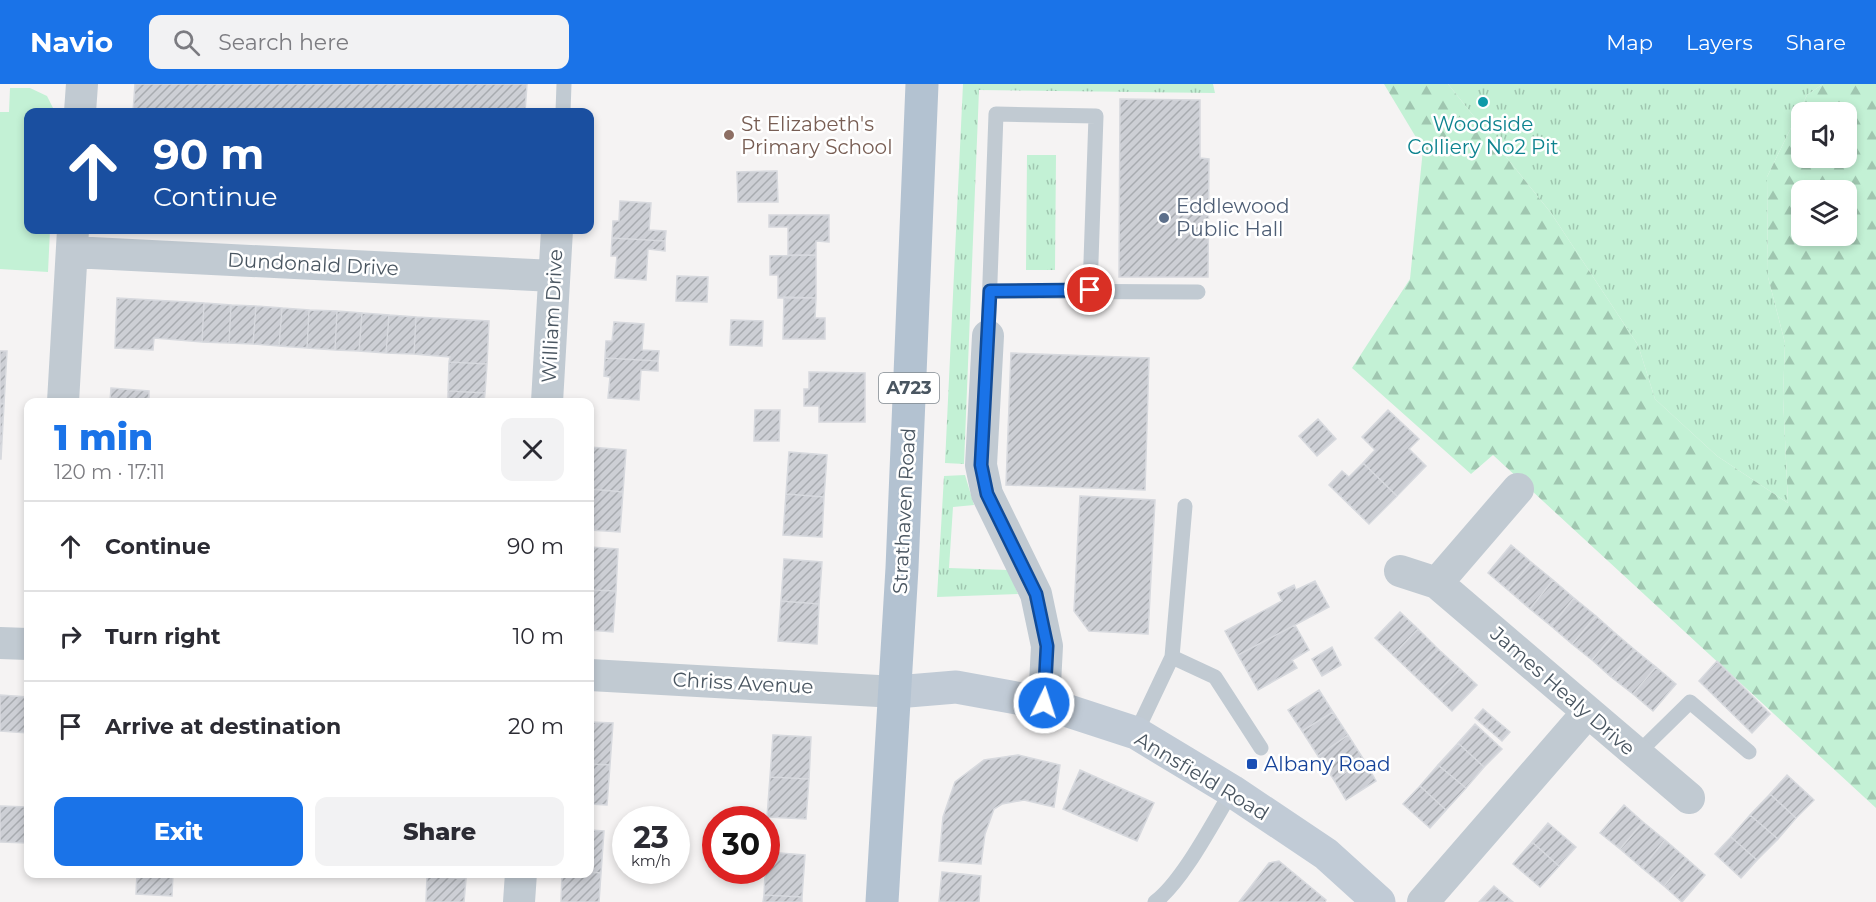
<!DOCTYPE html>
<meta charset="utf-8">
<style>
body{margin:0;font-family:Montserrat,sans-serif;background:#f2f2f3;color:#2b2b33;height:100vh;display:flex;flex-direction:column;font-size:22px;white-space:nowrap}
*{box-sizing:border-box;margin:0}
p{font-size:20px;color:#7c7c81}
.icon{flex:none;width:33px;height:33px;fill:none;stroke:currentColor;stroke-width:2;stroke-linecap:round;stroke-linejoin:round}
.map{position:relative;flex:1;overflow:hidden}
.details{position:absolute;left:24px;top:314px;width:570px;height:480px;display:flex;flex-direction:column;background:#fff;border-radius:12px;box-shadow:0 3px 9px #0003}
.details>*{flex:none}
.hud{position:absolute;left:24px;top:24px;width:570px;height:126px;border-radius:12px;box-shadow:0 3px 9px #0003;background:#1a4fa0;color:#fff;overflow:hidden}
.fabs{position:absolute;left:1791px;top:18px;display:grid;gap:12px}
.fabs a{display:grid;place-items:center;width:66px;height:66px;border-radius:12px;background:#fff;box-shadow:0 3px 9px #0003;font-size:30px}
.speed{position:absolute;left:612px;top:722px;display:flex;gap:12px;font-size:30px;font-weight:700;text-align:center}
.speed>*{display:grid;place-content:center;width:78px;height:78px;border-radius:50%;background:#fff;box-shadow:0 3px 9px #0003;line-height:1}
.speed small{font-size:15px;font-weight:400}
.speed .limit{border:9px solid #d22;background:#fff;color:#111}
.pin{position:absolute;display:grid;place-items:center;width:51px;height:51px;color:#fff;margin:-26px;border:3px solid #fff;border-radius:50%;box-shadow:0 2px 6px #0007}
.me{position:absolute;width:66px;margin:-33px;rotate:4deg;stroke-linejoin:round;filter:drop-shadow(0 0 4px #0008)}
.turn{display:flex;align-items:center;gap:21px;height:126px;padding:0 30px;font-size:27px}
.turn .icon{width:78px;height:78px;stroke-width:2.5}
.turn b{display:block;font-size:42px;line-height:51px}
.round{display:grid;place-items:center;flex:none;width:63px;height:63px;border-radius:12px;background:#f2f2f3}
.head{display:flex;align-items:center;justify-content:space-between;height:102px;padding:0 30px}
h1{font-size:36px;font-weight:800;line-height:45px;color:#1a73e8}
.button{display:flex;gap:12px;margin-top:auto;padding:12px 30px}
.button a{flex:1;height:69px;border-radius:12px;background:#1a73e8;color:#fff;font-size:24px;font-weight:800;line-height:69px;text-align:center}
.button a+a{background:#f2f2f3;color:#2b2b33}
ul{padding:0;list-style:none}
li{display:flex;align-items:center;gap:18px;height:90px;padding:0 30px;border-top:2px solid #e1e1e2}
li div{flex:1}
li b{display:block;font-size:22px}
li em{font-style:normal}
header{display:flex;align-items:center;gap:36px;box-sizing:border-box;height:84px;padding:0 30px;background:#1a73e8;color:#fff}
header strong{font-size:28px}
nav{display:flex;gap:33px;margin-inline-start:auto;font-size:21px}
.search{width:420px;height:54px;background:#f2f2f3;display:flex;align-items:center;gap:15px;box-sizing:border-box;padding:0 21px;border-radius:12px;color:#7c7c81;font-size:22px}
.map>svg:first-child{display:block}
.grass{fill:url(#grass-tufts)}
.forest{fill:url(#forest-firs);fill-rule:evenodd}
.park{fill:#c3f1d5}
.building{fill:url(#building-hatch);stroke:#d7d9de;stroke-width:1.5}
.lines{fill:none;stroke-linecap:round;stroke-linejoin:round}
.lane{stroke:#c1cad2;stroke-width:15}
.street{stroke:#c1cad2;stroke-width:32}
.secondary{stroke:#c1cbd6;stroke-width:33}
.primary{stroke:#b3c2d1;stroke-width:33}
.route-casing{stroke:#114b97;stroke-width:15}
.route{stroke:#1a73e8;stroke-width:10}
.culture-dot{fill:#0f9aa8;stroke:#fff;stroke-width:2}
.education-dot{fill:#8d6e63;stroke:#fff;stroke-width:2}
.service-dot{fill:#5c6f8a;stroke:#fff;stroke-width:2}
.transit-dot{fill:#1a4fb4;stroke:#fff;stroke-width:2}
.labels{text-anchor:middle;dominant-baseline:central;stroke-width:5;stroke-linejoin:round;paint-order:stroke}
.shield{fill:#fff;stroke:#808990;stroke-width:1.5}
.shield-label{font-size:18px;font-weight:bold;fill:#4a5661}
.education-label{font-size:20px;fill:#785e54;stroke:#fff;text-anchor:start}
.culture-label{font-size:20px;fill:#0d838f;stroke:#fff}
.service-label{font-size:20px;fill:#4e5e75;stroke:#fff;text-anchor:start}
.street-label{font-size:20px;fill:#4a5661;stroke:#fff}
.transit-label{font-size:20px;fill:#164399;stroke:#fff;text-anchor:start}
</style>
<header>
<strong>Navio</strong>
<div class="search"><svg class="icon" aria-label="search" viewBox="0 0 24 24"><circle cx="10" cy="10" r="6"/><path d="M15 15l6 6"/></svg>Search here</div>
<nav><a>Map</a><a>Layers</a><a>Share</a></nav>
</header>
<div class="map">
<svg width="1876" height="818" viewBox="0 0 1876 818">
<defs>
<pattern id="grass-tufts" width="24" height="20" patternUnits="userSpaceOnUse" patternTransform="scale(1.5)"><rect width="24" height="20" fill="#c3f1d5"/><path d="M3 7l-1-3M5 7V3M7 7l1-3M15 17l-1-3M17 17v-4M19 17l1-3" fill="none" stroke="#a0c6b0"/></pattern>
<pattern id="forest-firs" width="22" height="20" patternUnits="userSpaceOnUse" patternTransform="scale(1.5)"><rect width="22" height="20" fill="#c3f1d5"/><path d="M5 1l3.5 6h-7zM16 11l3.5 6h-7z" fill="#a0c6b0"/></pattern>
<pattern id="building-hatch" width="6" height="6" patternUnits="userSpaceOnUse" patternTransform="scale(1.5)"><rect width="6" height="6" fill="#cdcfd5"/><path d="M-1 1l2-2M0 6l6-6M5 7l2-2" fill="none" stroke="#a8abb0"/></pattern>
</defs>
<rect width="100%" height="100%" fill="#f5f3f3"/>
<path class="grass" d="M963 0H1213L1215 9 979 6 964 380 945 379Z
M1448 0H1823L1807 11 1767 93 1768 193 1785 259 1783 313 1788 419 1717 372 1655 315 1638 261 1551 129Z
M1027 71H1056L1055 186H1026Z
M965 391 974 421 953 423 949 484 1008 486 1018 510 937 513 944 392Z"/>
<path class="forest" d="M1384 0H1448L1551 129 1638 261 1655 315 1717 372 1788 419 1783 313 1785 259 1768 193 1767 93 1807 11 1823 0H1876V724L1493 371 1471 390 1352 284 1410 195 1423 65ZM1802 28H1846V74H1802ZM1802 106H1846V152H1802Z"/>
<path class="park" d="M10 4H30L47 12 55 28H28V146H50L48 188 0 185V28H9Z"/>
<path class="building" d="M135 0H527L525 28H133Z
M1120 15 1200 16V74L1209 75 1208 193H1119Z
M777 87 778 118H738L737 88Z
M620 117 651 119 649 146 666 147 665 157 612 154 613 137H619Z
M769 131H829V158L816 157V171H788V143H769Z
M612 154 665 157V167L648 165 646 196 615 194 617 172H611Z
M816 171V214H778V191H770V172Z
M677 192 708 193 707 218 676 217Z
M784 213 816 214 815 234H825V255H783Z
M117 214 204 219 202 258 154 254 153 266 115 264Z
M204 219 231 221 229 259 202 258Z
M231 221 256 222 253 260 229 259Z
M256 222 282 224 279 262 253 260Z
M282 224 309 226 307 264 279 262Z
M309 226 337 227 335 266 307 264Z
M337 227 362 229 359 267 335 266Z
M362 229 389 231 386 269 359 267Z
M389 231 416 233 414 270 386 269Z
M416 233 489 237 487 280 449 278 450 273 414 270Z
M731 236 763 237 762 262 730 261Z
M614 238 644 240 642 266 659 267 658 277 605 274 606 257H612Z
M0 267H7L4 320 0 319Z
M1011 269 1149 274 1145 406 1006 401Z
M605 274 658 277V287L641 286 639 316 608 314 610 293 604 292Z
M449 278 487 280 485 309 448 307Z
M809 288 865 289V338H819V322H804V305H809Z
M111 304 149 307V318H110Z
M448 307 485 309 484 318H448Z
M0 319 4 320 1 375H0Z
M755 326H780L779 357H754Z
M1388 326 1419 355 1409 365 1426 382 1397 412 1363 379 1375 366 1362 353Z
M1318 335 1336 355 1317 372 1299 352Z
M590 363 626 366 623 408 590 405Z
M789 368 827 371 824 413 786 410Z
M1363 379 1397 412 1369 440 1329 401 1342 387 1349 393Z
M590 405 623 408 620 448 590 446Z
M786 410 824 413 822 453 783 451Z
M1080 412 1155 416 1148 550 1089 547 1074 527Z
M1511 461 1531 478 1508 506 1488 489Z
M590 463 618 465 616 507 590 506Z
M784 475 822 478 819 520 781 517Z
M1531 478 1553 496 1530 525 1508 506Z
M1553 496 1574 514 1551 542 1530 525Z
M1315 497 1329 523 1238 571 1225 547 1282 517 1278 509 1294 501 1296 506Z
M590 506 616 507 613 548 590 546Z
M1574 514 1596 532 1572 560 1551 542Z
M781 517 819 520 817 560 778 557Z
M1400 528 1418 545 1393 571 1375 554Z
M1596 532 1615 549 1592 576 1572 560Z
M1295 541 1309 566 1292 576 1297 584 1258 606 1238 571Z
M1418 545 1438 565 1414 591 1393 571Z
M1615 549 1635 566 1611 593 1592 576Z
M1332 563 1341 581 1322 592 1312 575Z
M1438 565 1460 585 1435 611 1414 591Z
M1635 566 1656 583 1633 610 1611 593Z
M1717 577 1770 630 1752 649 1699 597Z
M1656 583 1676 600 1653 627 1633 610Z
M1460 585 1477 601 1452 627 1435 611Z
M1319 606 1333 628 1302 647 1288 626Z
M0 611 28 613V649L0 647Z
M1483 625 1510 648 1502 657 1475 634Z
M1333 628 1348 651 1318 672 1302 647Z
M590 638 613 639 610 681 590 680Z
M1475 640 1502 665 1484 683 1458 659Z
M773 651 811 653 809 695 770 693Z
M1348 651 1364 676 1334 696 1318 672Z
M1458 659 1484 683 1466 704 1438 681Z
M1018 671 1060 681 1054 723 1024 716 1002 720 994 725 985 750 981 780 939 777 943 733 955 698 984 676Z
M1364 676 1376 697 1346 716 1334 696Z
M590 680 610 681 607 721 590 720Z
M1438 681 1466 704 1446 726 1420 702Z
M1080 686 1154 719 1137 757 1063 725Z
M1787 691 1814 716 1796 734 1770 710Z
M770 693 809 695 806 735 767 733Z
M1420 702 1446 726 1430 744 1403 720Z
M1770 710 1796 734 1778 755 1750 731Z
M1624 721 1643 738 1620 765 1600 749Z
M0 722 28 723V759L0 758Z
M1750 731 1778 755 1757 776 1731 753Z
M1643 738 1665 756 1642 784 1620 765Z
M1548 739 1576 763 1559 782 1532 758Z
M590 746 604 747 601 789 590 788Z
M1731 753 1757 776 1741 794 1715 770Z
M1665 756 1687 775 1664 802 1642 784Z
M1532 758 1559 782 1540 803 1513 780Z
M766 768 805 771 802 813 764 811Z
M1687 775 1705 791 1682 818 1664 802Z
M1279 777 1326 816 1325 818H1239L1269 779Z
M590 788 601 789 599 818H561L562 789Z
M942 788 981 792 979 818H939Z
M137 789H173L172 812 136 810Z
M428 789H466V795L427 792Z
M427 792 466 795 464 818H426Z
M1494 802 1513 818H1479Z
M764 811 802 813V818H763Z"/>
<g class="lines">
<path class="lane" d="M563 28 564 0
M990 207 1198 208
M988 252 996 30 1096 32 1090 206
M1172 573 1185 422
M1136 649 1172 573 1215 593 1261 664
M1637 670 1690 618 1749 668
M1155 818C1183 797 1213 738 1232 707"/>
<path class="street" d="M80 28 82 0
M72 168 554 192
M988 252 981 381 987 410 1036 510 1047 562 1044 619
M63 318 73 146
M547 318 557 146
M1400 487 1437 499 1689 714
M1437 499 1518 405
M0 559 28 560
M590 591 896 608
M519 818 521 789
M1423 818 1587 629"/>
<path class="secondary" d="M896 608 956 603 1044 619 1136 649 1232 707 1326 770 1379 818"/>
<path class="primary" d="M882 818 902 484 922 0"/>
</g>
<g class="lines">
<defs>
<path id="route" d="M1044 619 1047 562 1036 510 987 410 981 381 990 207 1090 206"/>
</defs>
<use href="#route" class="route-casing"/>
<use href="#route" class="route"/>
</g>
<circle class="culture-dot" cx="1483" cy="18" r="6"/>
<circle class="education-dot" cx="729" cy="51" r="6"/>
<circle class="service-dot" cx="1164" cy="134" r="6"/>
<rect class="transit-dot" x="1246" y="674" width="12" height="12" rx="3"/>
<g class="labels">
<rect class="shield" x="879" y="289" width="60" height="30" rx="4.5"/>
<g class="shield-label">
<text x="909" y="304">A723</text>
</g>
<g class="education-label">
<text x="741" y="40">St Elizabeth's<tspan x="741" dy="23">Primary School</tspan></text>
</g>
<g class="culture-label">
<text x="1483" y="40">Woodside<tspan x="1483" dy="23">Colliery No2 Pit</tspan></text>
</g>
<g class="service-label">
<text x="1176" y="122">Eddlewood<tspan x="1176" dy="23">Public Hall</tspan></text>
</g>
<g class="street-label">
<text transform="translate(313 180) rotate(3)">Dundonald Drive</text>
<text transform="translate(552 232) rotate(-87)">William Drive</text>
<text transform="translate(904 427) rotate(-87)">Strathaven Road</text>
<text transform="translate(743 599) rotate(3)">Chriss Avenue</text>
<text transform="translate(1563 607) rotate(41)">James Healy Drive</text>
<text transform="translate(1202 692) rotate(31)">Annsfield Road</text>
</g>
<g class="transit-label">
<text x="1264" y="680">Albany Road</text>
</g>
</g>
</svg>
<div class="fabs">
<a><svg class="icon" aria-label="sound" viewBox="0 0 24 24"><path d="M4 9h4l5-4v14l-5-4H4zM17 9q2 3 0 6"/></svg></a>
<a><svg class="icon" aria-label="layers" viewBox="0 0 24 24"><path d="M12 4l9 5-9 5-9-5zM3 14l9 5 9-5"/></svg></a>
</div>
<div class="speed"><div>23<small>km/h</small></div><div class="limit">30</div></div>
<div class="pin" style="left:1090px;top:206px;background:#d93025"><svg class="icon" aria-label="arrive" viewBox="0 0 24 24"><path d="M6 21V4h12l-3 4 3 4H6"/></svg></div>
<svg class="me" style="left:1044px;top:619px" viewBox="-20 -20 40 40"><circle r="17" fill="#1a73e8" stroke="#fff" stroke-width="3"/><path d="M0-11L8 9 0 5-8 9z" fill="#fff"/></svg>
<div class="hud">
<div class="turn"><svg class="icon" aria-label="ahead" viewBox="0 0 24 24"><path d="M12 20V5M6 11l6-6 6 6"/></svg><div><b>90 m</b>Continue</div></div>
</div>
<section class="details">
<div class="head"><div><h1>1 min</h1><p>120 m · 17:11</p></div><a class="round"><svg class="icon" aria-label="close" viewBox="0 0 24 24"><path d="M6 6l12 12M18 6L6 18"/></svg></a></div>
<ul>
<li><svg class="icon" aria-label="ahead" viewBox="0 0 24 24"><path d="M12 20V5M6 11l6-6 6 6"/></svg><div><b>Continue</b></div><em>90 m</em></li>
<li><svg class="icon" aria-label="right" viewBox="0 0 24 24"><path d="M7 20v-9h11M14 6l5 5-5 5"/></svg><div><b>Turn right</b></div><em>10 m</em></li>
<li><svg class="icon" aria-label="arrive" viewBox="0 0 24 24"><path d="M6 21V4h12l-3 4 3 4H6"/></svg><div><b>Arrive at destination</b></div><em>20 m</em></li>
</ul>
<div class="button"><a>Exit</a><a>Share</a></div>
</section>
</div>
